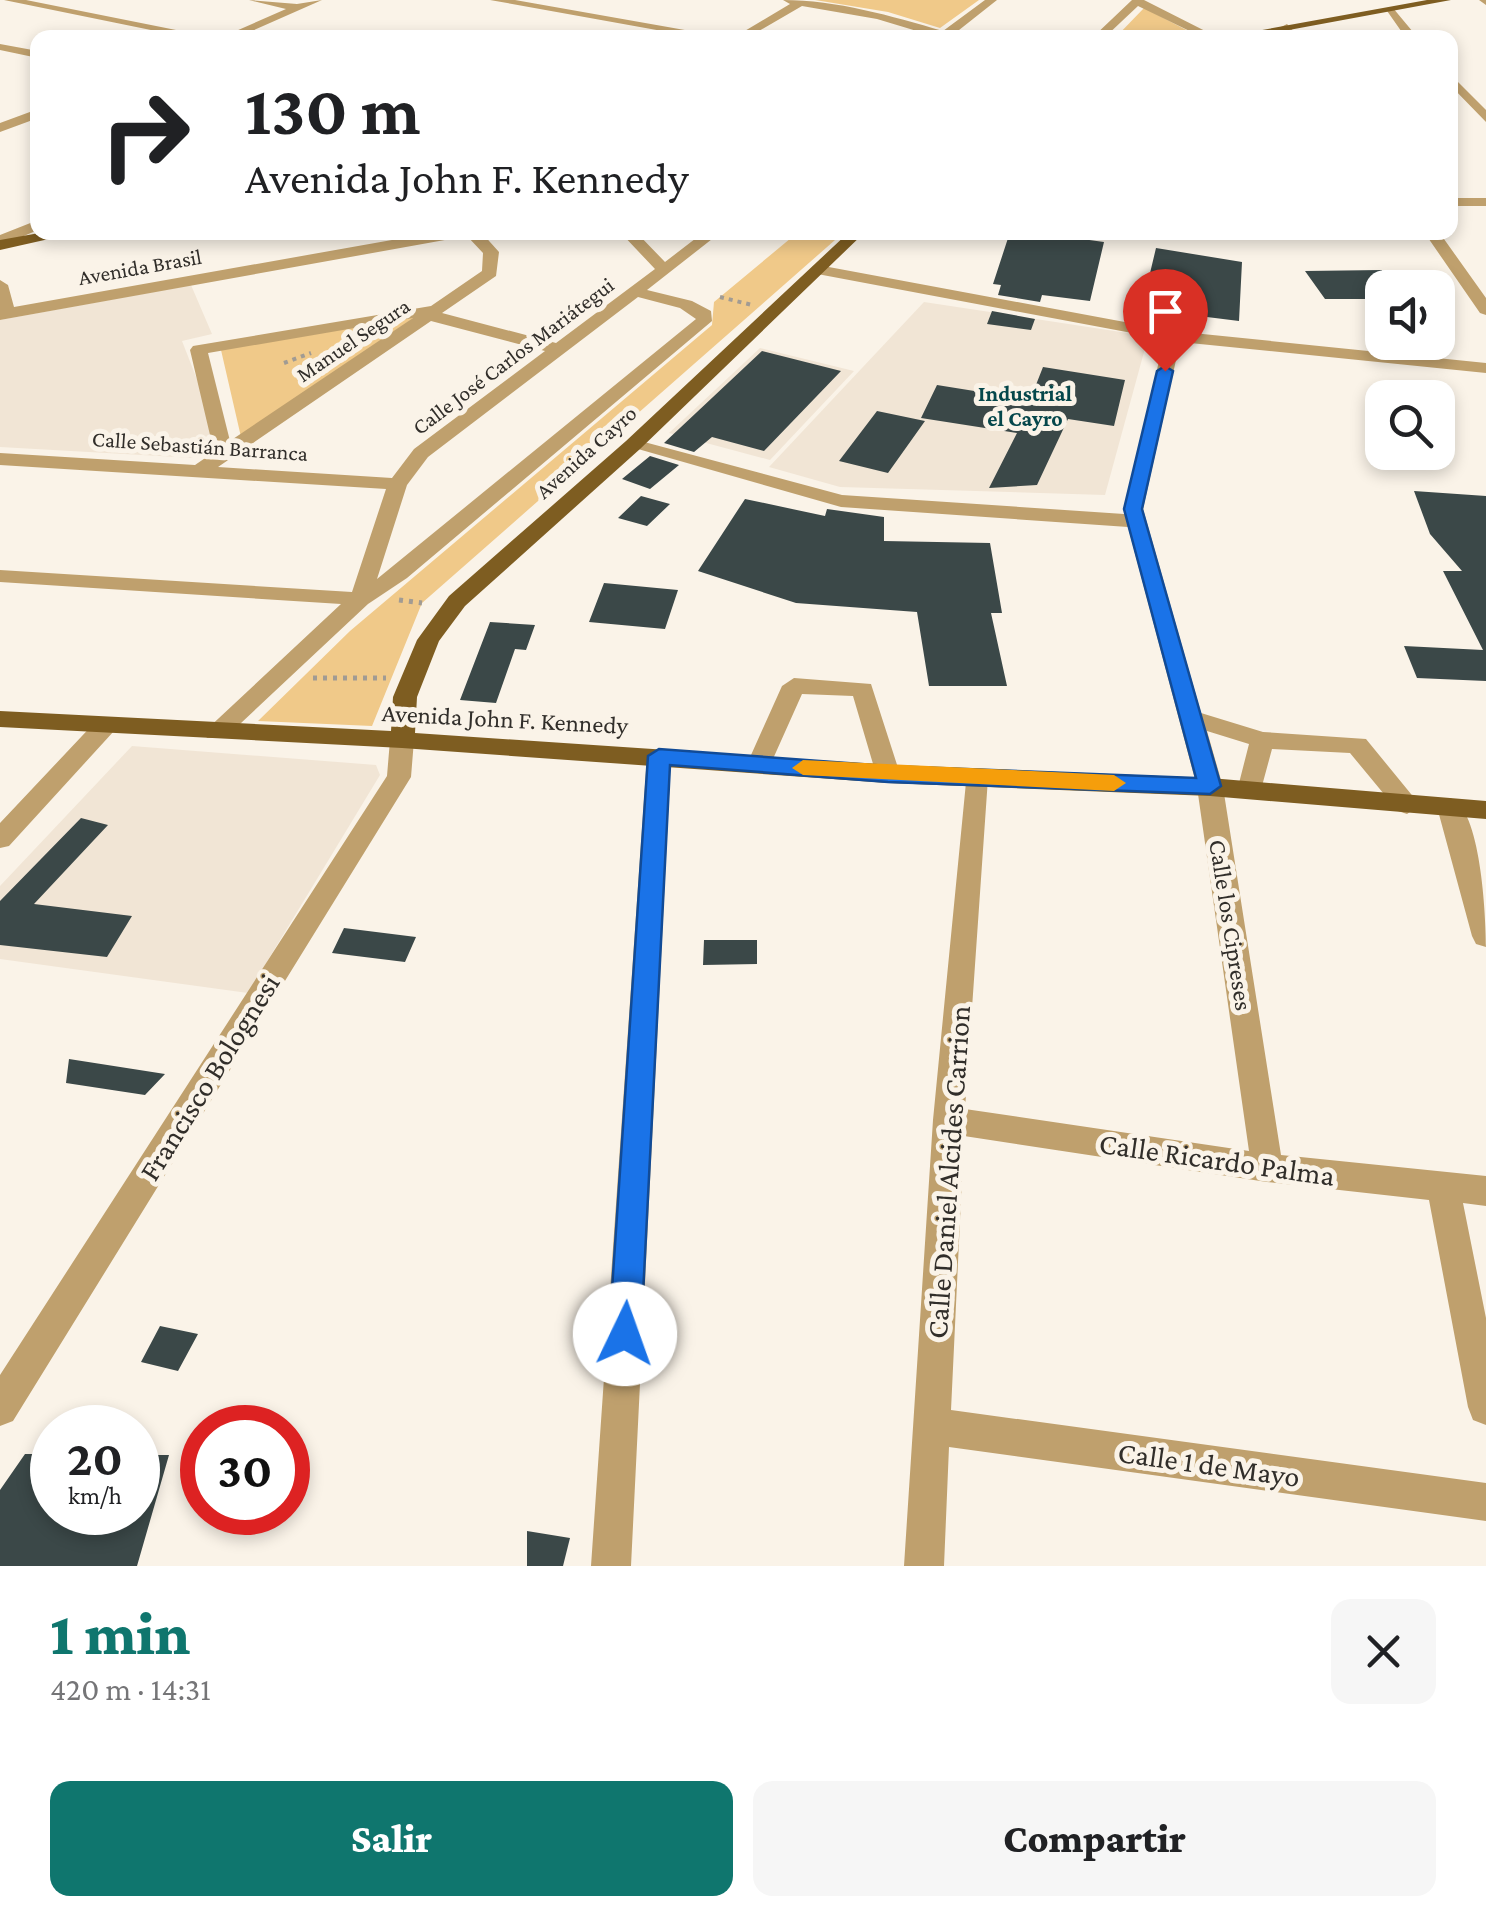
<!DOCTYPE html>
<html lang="es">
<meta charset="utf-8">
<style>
body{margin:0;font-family:"Crimson Pro",serif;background:#f6f6f6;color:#202124;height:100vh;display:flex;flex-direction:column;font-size:38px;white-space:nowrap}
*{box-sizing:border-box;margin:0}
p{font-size:32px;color:#757577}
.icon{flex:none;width:55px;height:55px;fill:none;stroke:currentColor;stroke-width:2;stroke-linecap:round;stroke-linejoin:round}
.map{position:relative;height:1566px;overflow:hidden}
.drawer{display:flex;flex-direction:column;background:#fff;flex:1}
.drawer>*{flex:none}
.banner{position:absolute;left:30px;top:30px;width:1428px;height:210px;border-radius:20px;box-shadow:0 5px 15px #0003;background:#fff;color:#202124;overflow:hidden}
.buttons{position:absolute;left:1365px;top:270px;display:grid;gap:20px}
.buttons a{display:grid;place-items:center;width:90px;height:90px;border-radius:20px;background:#fff;box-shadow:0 5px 15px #0003;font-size:50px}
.speed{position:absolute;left:30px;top:1405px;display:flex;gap:20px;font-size:50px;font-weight:700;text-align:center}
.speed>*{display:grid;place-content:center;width:130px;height:130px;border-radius:50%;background:#fff;box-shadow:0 5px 15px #0003;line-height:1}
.speed small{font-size:25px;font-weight:400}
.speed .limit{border:15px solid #d22;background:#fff;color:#111}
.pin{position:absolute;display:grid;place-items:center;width:85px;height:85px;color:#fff;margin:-102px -42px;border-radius:50% 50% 50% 0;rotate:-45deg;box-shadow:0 0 10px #0007}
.pin .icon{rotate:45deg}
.me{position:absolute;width:110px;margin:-55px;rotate:3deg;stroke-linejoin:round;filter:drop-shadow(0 0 8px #0008)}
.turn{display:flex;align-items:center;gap:35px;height:210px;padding:0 50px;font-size:45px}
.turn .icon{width:130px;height:130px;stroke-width:2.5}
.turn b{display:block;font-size:70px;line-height:85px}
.round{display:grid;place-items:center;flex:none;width:105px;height:105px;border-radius:20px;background:#f6f6f6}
.overview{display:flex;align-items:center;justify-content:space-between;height:170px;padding:0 50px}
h1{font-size:60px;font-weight:800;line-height:75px;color:#0f766e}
.button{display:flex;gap:20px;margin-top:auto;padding:20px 50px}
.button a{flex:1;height:115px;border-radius:20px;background:#0f766e;color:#fff;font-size:40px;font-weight:800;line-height:115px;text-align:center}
.button a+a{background:#f6f6f6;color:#202124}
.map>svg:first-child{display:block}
.built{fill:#f1e5d5}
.green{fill:#f0c989}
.building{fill:#3b4848}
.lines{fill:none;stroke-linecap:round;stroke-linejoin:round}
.path-far1{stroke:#a19b93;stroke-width:4;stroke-dasharray:4 5;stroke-linecap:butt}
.path{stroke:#a19b93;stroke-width:5;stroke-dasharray:4 6;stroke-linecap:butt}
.minor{fill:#bfa06d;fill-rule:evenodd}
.major{fill:#7e5d21;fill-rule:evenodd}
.route{fill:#1a73e8;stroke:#114b97;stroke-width:2.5}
.slow{fill:#f59e0b}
.labels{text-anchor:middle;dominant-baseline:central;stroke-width:10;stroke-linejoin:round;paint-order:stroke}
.far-street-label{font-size:22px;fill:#312e2a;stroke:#faf3e8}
.far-neighbourhood-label{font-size:22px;font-weight:bold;fill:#05474b;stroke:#faf3e8}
.street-label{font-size:25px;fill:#312e2a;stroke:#faf3e8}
.near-street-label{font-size:30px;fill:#312e2a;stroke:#faf3e8}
</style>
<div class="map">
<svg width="1486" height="1566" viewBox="0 0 1486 1566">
<rect width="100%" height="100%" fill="#faf3e8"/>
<path class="built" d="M191 285 212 334 182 341 216 428 195 458 0 447V320Z
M924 302 1134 334 1147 341 1105 495 840 487 769 467Z
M760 348 854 371 770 460 669 433Z
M132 746 376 765 380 775 248 993 0 959V886Z"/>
<path class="green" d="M815 0H979L940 28 888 12Z
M1144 8 1198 36 1115 38Z
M797 233H843L422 603 372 726 258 721 350 631 712 325 714 302Z
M415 317 241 437 221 350Z"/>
<path class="building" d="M1010 232H1061L1060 236 1104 242 1090 301 1042 295 1040 302 998 295 1001 285 993 284Z
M1156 248 1242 262 1239 321 1183 314 1185 295 1146 290Z
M1382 270V299H1325L1305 271Z
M992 311 1035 319 1031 330 987 324Z
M762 351 841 371 764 451 712 437 694 452 664 443Z
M1043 367 1125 380 1114 426 1068 419 1037 485 989 488 1017 433 921 418 937 385 1030 400Z
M877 411 925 421 888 473 839 461Z
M650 456 679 465 650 489 622 479Z
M1414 491 1486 496V681L1417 678 1404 646 1483 650 1443 571H1462L1430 534Z
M641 496 670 504 647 526 618 518Z
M745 499 825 516 827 509 884 517V541L990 543 1002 613H991L1007 686H929L917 612 796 603 698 571Z
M604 583 678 590 665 629 589 622Z
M490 622 535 625 526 650 515 649 496 703 460 700Z
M81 818 108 825 34 904 132 916 107 957 0 945V901Z
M344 928 416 937 405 962 332 953Z
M704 940H757V964L703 965Z
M69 1059 165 1074 145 1095 66 1083Z
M160 1326 198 1334 178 1371 141 1362Z
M25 1454H52V1512H138V1455H169L137 1566H0V1490Z
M527 1531 570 1538 563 1566H527Z"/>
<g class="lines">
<path class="path-far1" d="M720 297 752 305
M284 363 311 353"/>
<path class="path" d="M399 600 422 603
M313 678H386"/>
<path class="minor" d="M4 0H26L216 38H190Z
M249 0 297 4 322 0 236 38H220L286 9Z
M490 0H515L730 38H701Z
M783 0C837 0 891 16 943 31L985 0H997L954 34 959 38H940L877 19 802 6 747 38H733L790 4Z
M1132 0H1144L1219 38H1204L1138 6 1104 38H1092Z
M1479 0H1486V5Z
M1385 8H1393L1418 38H1406Z
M1287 24 1300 38H1289L1281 27Z
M0 44 38 51V58L0 50Z
M1450 74 1486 110V122L1450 85Z
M38 109V118L0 132V123Z
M1450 198H1486V206H1450Z
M38 220V230L0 246V235Z
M437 232H481L499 252 496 276 442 313 556 343 655 269 620 232H636L665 262 704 232H721L647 290 692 301 711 311 712 321 407 578 368 604 225 738H207L204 732 341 604 0 582V570L352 592 386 489 0 465V453L195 465 214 452 190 350 193 346 431 306 482 271 483 253 467 236 0 320V280L8 285 14 307ZM638 297 680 308 696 319 377 579 407 485 428 457ZM413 318 230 441 208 353ZM431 321 545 351 414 449 392 478 218 467Z
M1424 232H1439L1486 298V315L1480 313Z
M818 265 1173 331 1486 363V373L1180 342 1143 509 1201 713 1263 732 1366 739 1420 805 1407 814 1398 811 1350 753 1272 749 1259 797H1241L1237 791 1249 744 1207 731 1223 787 1281 1155 1486 1176V1206L1463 1203 1486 1318V1425L1473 1420 1468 1407 1429 1200 1267 1182 964 1136 951 1410 1486 1483V1521L949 1447 944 1566H904L933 1120 967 772 976 769 988 778 965 1109 1249 1151 1197 787 1128 527 841 507 624 445 633 439 842 495 1124 514 1164 339 812 273V267Z
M794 678 871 684 900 774 897 780 888 783 876 774 853 696 802 694 768 770H750L747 764 782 686Z
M106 717 114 719 118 725 114 731 9 846 0 848V823L98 719Z
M402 732 414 740 411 777 13 1421 0 1426V1375L387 776 390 740Z
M659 748 671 756 631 1566H591L647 756Z
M1450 798C1481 807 1486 917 1486 947L1476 944 1472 936 1437 807Z"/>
<path class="major" d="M1427 0H1451L1246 38H1218Z
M45 232H80L0 250V240Z
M849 232H865L640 449 465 606 439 641 417 697 415 733 888 765 1210 778 1486 801V819L1210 796 888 783 402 748 0 727V711L391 731 393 697 417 640 449 596 626 441Z"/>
</g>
<path class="route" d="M1165 366 1173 371 1142 509 1221 786 1210 794 888 782 670 765 641 1334 636 1345 625 1350 614 1345 609 1334 648 756 659 749 888 766 1196 778 1124 509 1157 371Z"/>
<path class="slow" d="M803 760 1114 775 1126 783 1114 791 803 775 792 768Z"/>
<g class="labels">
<g class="far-street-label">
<text transform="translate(140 267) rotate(-10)">Avenida Brasil</text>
<text transform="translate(353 340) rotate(-34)">Manuel Segura</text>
<text transform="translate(513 356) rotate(-37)">Calle José Carlos Mariátegui</text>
<text transform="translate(200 446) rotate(4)">Calle Sebastián Barranca</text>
<text transform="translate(586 452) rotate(-42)">Avenida Cayro</text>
</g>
<g class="far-neighbourhood-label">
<text x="1025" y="393">Industrial<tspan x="1025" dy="25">el Cayro</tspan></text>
</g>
<g class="street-label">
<text transform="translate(505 719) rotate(3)">Avenida John F. Kennedy</text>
<text transform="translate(1231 925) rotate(81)">Calle los Cipreses</text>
</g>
<g class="near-street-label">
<text transform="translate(209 1077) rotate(-58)">Francisco Bolognesi</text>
<text transform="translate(1217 1159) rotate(8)">Calle Ricardo Palma</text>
<text transform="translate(948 1172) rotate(-86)">Calle Daniel Alcides Carrion</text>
<text transform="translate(1209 1464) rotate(8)">Calle 1 de Mayo</text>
</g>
</g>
</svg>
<div class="buttons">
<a><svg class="icon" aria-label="sound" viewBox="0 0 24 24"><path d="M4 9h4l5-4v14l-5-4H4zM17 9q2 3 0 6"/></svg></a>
<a><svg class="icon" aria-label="search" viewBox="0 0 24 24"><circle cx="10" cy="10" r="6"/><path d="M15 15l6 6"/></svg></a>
</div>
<div class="speed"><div>20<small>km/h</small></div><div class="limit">30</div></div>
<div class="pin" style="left:1165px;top:371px;background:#d93025"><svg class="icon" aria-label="arrive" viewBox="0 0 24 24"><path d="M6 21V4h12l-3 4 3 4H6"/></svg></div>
<svg class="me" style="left:625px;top:1334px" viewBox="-20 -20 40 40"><circle r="19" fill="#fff"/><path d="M0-13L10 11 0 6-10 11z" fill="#1a73e8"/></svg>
<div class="banner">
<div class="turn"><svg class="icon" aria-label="right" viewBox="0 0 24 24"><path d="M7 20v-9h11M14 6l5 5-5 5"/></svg><div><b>130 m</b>Avenida John F. Kennedy</div></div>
</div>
</div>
<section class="drawer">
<div class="overview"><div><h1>1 min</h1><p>420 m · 14:31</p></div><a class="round"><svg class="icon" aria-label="close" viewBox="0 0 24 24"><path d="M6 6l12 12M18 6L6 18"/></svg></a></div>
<div class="button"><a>Salir</a><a>Compartir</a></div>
</section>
